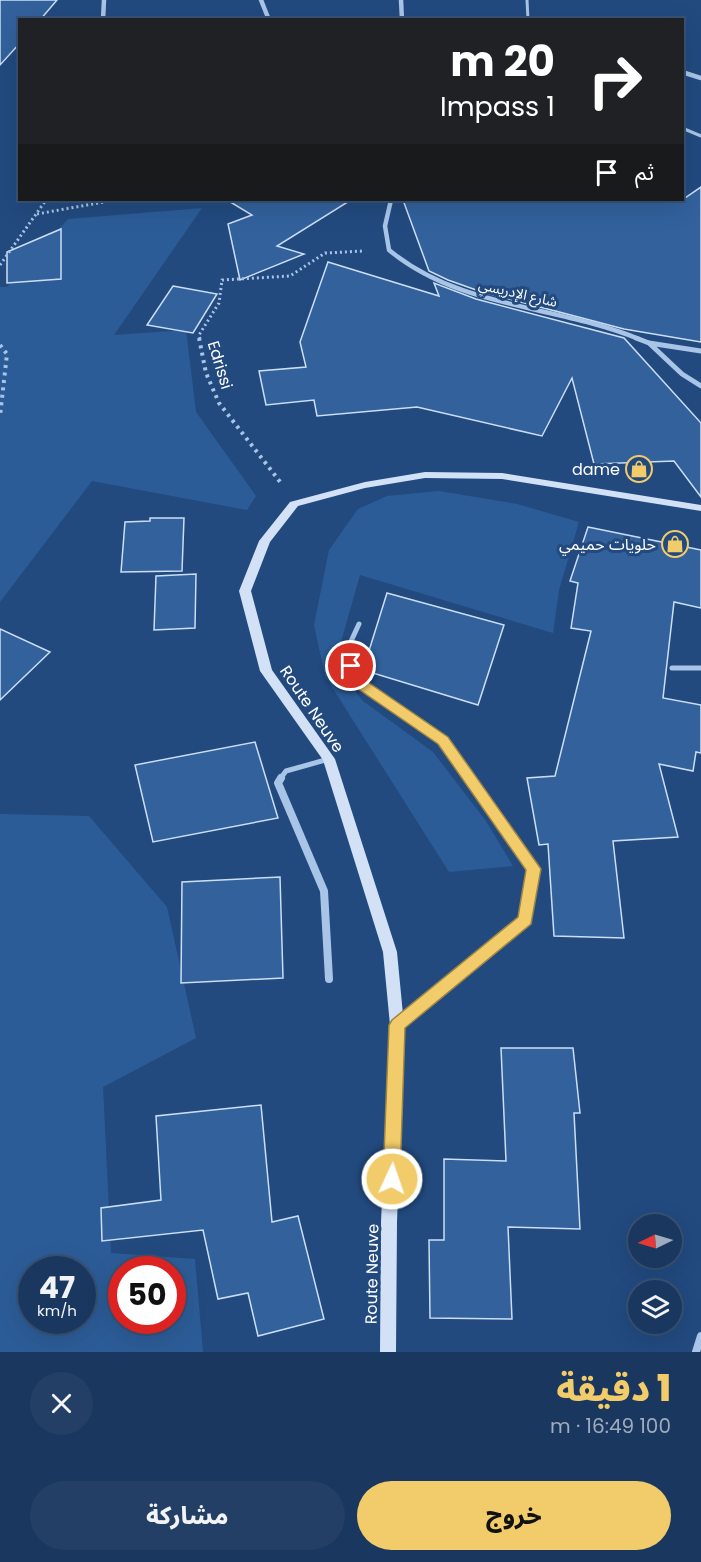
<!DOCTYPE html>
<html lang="ar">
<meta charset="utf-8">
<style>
body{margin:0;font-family:Poppins,"Noto Sans Arabic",sans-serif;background:#233f65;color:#f1f3f6;direction:rtl;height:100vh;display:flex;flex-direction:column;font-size:22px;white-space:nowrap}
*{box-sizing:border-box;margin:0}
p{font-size:20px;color:#9facbd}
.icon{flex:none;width:33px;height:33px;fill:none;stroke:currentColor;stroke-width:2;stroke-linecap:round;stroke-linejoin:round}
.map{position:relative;height:1352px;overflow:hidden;direction:ltr}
.drawer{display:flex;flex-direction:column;background:#1a385f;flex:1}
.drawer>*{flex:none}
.banner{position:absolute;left:18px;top:18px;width:666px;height:183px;border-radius:0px;box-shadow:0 6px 24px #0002,0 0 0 2px #385274;direction:rtl;background:#202124;color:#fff;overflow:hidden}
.needle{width:39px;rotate:265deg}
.controls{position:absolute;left:628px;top:1214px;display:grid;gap:12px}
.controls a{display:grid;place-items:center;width:54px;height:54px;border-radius:50%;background:#1a385f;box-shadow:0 6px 24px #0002,0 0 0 2px #385274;font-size:30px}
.speed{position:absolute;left:18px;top:1256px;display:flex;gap:12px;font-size:30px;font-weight:700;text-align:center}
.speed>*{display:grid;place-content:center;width:78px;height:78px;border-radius:50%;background:#1a385f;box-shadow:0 6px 24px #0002,0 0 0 2px #385274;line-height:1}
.speed small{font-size:15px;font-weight:400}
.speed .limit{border:9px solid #d22;background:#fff;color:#111}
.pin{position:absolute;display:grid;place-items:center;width:51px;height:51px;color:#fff;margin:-26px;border:3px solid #fff;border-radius:50%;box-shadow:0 2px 6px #0007}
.me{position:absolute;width:66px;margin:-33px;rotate:3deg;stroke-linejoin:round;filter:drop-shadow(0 0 4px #0008)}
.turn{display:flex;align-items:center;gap:21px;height:126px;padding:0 30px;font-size:27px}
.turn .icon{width:78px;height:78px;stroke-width:2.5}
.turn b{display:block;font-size:42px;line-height:51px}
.then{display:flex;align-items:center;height:57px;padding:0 30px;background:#0003;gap:12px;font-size:22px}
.round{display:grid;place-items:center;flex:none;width:63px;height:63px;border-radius:32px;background:#233f65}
.overview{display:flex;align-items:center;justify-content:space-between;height:102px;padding:0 30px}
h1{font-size:36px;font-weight:800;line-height:45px;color:#f2cc6a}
.action{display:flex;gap:12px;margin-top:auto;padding:12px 30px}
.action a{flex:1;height:69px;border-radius:36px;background:#f2cc6a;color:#111;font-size:24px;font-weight:800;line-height:69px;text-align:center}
.action a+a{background:#233f65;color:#f1f3f6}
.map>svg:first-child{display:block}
.green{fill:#2c5c97;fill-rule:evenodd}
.building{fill:#32619c;stroke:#cbdef5;stroke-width:1.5}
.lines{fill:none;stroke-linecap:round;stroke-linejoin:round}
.path-far1{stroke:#a8c4e7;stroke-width:3;stroke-dasharray:2 3;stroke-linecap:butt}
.path{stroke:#a8c4e7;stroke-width:4;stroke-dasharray:3 4.5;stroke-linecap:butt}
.lane{stroke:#a8c4e7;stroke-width:3}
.street-far2{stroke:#a8c4e7;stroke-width:4.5}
.street-far1{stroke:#a8c4e7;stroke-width:5}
.street{stroke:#a8c4e7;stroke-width:8}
.secondary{fill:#d2e1f6;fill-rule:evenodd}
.route{fill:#f2cc6a;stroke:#9d8545;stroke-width:1.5}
.labels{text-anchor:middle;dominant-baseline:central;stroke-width:6;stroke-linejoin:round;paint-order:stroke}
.far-street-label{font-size:14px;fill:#fff;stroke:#224a7f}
.street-label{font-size:16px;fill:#fff;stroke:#224a7f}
.poi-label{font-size:16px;fill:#fff;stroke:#224a7f;text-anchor:end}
</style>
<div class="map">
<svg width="701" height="1352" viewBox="0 0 701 1352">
<rect width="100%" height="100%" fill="#224a7f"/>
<path class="green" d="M202 208 114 335 186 330 196 412 256 496 247 510 92 481 0 602V287H7L68 219Z
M439 491 517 504 579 522 559 590 553 633 360 575 337 656 347 682 363 701 433 752 486 821 513 866 449 872 325 676 314 625 329 550 358 509 387 496Z
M0 814 89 816 167 907 196 1038 103 1087 111 1253 195 1259 203 1352H0ZM32 1269H82V1320H32ZM122 1269H172V1320H122Z"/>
<path class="building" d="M0 0H57L40 20H20V43L0 65Z
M701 187V342L624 329 479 291 448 280 429 271 403 200H682Z
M227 200H351L277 246 304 254 240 280 228 224 252 215Z
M61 229V279L7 283V252Z
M328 262 439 296 434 283 476 299 624 338 701 423V497L674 461 594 464 572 378 542 436 417 407 317 416 314 400 266 405 259 371 306 367 300 342Z
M173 286 217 294 193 333 147 325Z
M150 518H184L182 571 121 572 125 522 150 521Z
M588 527 701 550V608L674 602 663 698 701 705V753L696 752 693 771 659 764 678 837 613 841 624 938 554 936 548 844 539 845 527 778 555 776 591 631 571 628 578 583 570 581Z
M196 574 195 628 154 630 156 576Z
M387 593 504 625 478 705 363 670Z
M0 629 50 652 0 700Z
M255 742 278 818 153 842 135 765Z
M280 877 283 978 181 983 182 882Z
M501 1048H573L580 1113H574L580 1229 508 1227 512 1319 430 1318 429 1240H444V1159L506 1161Z
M261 1105 272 1222 298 1216 324 1319 258 1336 248 1293 218 1299 203 1230 102 1241 101 1208 161 1200 156 1116Z"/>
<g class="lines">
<path class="path-far1" d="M37 214 115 200
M0 265 46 200
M200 339 199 335 219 303 222 280 290 276 325 253 364 251"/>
<path class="path" d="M199 338 206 373 219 403 281 483
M0 345 7 354 0 416"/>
<path class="lane" d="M527 0 528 20
M682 128 701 136"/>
<path class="street-far2" d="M261 0 269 20
M401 0 402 20
M103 20 104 0
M682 72 701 78
M391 200 385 226 389 250C460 309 557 305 639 339"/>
<path class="street-far1" d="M636 338 649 343 701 351
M649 343 682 374 701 386
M359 624 346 652 356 681 443 741 470 779
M672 668H701
M280 779 286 771 329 759"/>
<path class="street" d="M281 778 278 783 324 891 329 979
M398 1024 525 920 534 869 469 778
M696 1352 701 1336"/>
<path class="secondary" d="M425 472 502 473 701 505V511L502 479 425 478 365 488 298 506 270 542 251 591 272 670 335 759 397 952 404 1025 397 1222 396 1352H380L381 1222 390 1025 383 952 323 760 260 671 239 591 259 541 290 502 365 482Z"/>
</g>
<path class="route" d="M351 662 356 663 362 678 448 737 541 869 531 924 405 1028 400 1179 398 1184 392 1187 385 1184 383 1179 389 1025 392 1020 518 917 526 870 438 744 351 684 345 666Z"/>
<defs>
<symbol id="shop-ring" viewBox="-11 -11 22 22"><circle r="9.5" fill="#224a7f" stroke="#f2cc6a" stroke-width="1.5"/><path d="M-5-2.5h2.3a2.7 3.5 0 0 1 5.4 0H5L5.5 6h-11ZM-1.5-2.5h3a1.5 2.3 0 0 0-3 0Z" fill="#f2cc6a"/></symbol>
</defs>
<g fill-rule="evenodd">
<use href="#shop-ring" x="624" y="454" width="30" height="30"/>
<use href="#shop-ring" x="660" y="529" width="30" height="30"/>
</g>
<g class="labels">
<g class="far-street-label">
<text transform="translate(518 293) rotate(13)">شارع الإدريسي</text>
</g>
<g class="street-label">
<text transform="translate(220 365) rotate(73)">Edrissi</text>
<text transform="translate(312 709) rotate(56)">Route Neuve</text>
<text transform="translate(372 1274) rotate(-89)">Route Neuve</text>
</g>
<g class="poi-label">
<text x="620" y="469">dame</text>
<text x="656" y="544">حلويات حميمي</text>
</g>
</g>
</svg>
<div class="controls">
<a><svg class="needle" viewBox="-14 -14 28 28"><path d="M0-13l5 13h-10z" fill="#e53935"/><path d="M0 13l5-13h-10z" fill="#9facbd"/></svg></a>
<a><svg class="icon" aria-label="layers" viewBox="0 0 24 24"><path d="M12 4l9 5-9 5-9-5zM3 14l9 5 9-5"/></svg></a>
</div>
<div class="speed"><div>47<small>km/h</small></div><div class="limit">50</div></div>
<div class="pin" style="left:351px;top:666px;background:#d93025"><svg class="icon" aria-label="arrive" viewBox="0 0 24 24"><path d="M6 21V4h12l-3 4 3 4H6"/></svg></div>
<svg class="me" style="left:392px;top:1179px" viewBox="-20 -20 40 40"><circle r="17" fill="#f2cc6a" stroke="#fff" stroke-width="3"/><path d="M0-11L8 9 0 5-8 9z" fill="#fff"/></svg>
<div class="banner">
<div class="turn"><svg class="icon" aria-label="right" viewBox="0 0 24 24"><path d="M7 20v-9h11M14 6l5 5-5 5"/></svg><div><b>20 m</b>Impass 1</div></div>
<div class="then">ثم<svg class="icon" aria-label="arrive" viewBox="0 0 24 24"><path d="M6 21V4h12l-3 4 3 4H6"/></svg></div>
</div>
</div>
<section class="drawer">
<div class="overview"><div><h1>1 دقيقة</h1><p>100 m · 16:49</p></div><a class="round"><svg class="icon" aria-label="close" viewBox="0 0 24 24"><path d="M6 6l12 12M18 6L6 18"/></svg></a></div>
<div class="action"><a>خروج</a><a>مشاركة</a></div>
</section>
